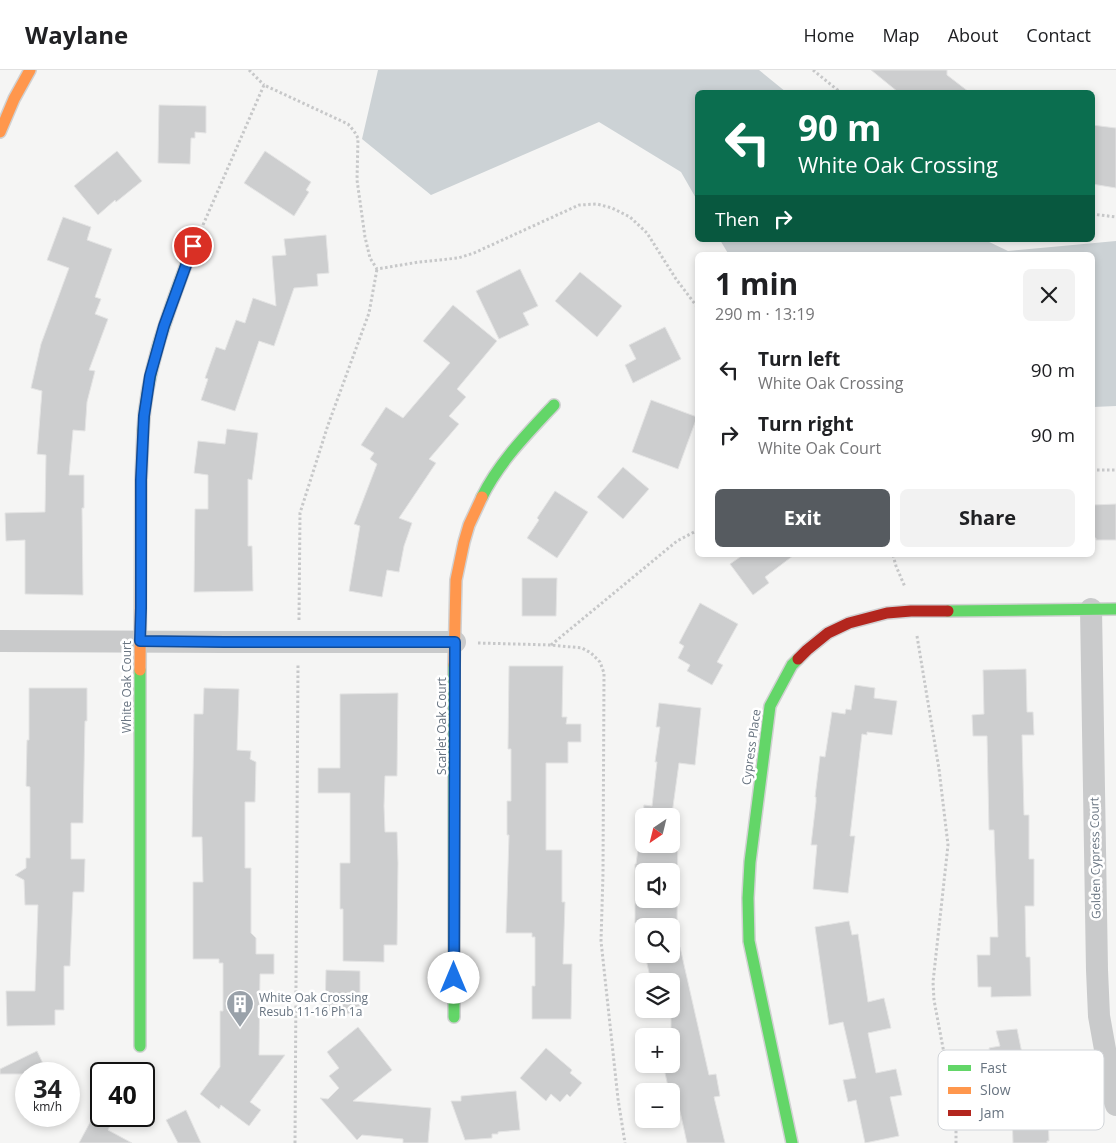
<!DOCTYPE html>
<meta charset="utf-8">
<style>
body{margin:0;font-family:"Open Sans",sans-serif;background:#f2f2f2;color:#202124;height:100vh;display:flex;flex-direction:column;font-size:19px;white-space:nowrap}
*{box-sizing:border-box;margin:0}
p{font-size:16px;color:#757577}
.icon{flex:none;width:28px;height:28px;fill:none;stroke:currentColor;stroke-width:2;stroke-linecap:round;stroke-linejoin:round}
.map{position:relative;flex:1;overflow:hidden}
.details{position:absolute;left:695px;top:182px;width:400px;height:305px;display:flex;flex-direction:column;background:#fff;border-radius:8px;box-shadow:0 2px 8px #0003}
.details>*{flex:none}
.hud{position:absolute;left:695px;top:20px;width:400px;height:152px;border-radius:8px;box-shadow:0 2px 8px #0003;background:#0b6e4f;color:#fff;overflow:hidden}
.needle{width:32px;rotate:215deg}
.buttons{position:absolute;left:635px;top:738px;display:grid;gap:10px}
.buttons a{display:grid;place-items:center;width:45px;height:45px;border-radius:8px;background:#fff;box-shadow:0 2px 8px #0003;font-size:25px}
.speed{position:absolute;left:15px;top:992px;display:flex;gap:10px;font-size:25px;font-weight:700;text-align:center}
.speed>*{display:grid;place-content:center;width:65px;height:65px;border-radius:50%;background:#fff;box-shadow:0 2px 8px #0003;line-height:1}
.speed small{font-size:12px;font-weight:400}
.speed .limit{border:2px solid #111;border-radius:8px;background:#fff;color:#111}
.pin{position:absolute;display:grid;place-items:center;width:42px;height:42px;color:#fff;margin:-21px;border:2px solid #fff;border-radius:50%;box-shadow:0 1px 5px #0007}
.me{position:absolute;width:55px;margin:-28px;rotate:0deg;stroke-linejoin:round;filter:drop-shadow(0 0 4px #0008)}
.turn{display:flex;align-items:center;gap:18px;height:105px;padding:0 20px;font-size:22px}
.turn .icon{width:65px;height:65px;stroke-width:2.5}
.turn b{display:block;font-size:35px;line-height:42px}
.then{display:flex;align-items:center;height:48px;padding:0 20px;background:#0003;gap:10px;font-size:19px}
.round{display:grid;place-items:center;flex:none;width:52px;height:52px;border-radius:8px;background:#f2f2f2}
.headline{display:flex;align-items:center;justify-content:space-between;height:85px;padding:0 20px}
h1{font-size:30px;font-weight:700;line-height:38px}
.button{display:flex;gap:10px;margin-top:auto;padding:10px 20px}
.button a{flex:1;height:58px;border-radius:8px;background:#565b60;color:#fff;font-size:20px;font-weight:700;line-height:58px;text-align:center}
.button a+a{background:#f2f2f2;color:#202124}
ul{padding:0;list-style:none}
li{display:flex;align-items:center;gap:15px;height:65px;padding:0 20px}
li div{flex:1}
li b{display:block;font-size:19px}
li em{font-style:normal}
header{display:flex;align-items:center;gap:30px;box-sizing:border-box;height:70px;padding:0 25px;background:#fff;border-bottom:1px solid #e0e0e0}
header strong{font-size:24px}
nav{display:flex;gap:28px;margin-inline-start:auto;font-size:18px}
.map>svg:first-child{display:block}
.water{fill:#ccd2d5}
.building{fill:#cdcecf;stroke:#e4e4e4;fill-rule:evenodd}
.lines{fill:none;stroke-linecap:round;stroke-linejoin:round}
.fast-casing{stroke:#d1d1d2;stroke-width:14}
.slow-casing{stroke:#d1d1d2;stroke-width:14}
.jam-casing{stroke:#d1d1d2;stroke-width:14}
.path{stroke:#c7c8c9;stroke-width:3;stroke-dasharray:2.5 2.5;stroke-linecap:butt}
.street{stroke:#c9cacb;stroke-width:22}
.fast{stroke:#63d668;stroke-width:11}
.slow{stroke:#ff974d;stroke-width:11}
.jam{stroke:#b3261e;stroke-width:11}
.route-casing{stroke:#114b97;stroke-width:12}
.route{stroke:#1a73e8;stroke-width:9}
.labels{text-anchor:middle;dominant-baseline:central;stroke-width:5;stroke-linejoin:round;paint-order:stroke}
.street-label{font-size:12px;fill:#687481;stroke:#fff}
.poi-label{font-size:12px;fill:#687481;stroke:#fff;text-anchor:start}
.key{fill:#fff;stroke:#d2d5d9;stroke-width:1}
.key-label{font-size:14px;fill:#687481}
</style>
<header>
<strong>Waylane</strong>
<nav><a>Home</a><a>Map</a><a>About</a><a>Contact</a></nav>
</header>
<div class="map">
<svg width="1116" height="1073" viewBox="0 0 1116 1073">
<rect width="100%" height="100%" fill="#f5f5f4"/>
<path class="water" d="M378 0H759L786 22H698L697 130 681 102 599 52 431 125 362 69Z
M720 170H985L1008 181 1116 171V336L1093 337 1092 185H729Z"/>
<path class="building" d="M871 0H947V5L969 22H898Z
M159 35 206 36V63L195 62V68H191L190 94 158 93Z
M1092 55 1116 58V118L1092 114Z
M117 81 142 111 116 132 115 130 98 145 74 116Z
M265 81 311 112 306 120 309 122 294 146 244 113Z
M63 147 91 157 87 170 112 179 95 227 101 229 95 244 108 249 89 300 95 301 87 332 85 361 73 360 69 405H84V438H82L83 525 25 524V470L6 471 5 443 45 442 46 385 37 384 42 321 31 318 41 274 69 198 47 190Z
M326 165 329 203 317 204 318 216 294 218 274 276 259 271 235 341 201 330 208 309 205 308 216 277 225 280 236 250 245 253 253 228 276 236 272 186 286 185 284 169Z
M520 199 538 236 523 243 529 255 499 269 476 221Z
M580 202 622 236 597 267 555 231Z
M453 235 497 271 457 319 466 327 449 346 459 354 429 389 436 393 399 448 412 453 404 476 399 502 387 500 382 527 349 521 360 456 354 454 377 394 370 389 374 383 361 375 386 337 403 348 450 293 423 271Z
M665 257 681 289 633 313 625 295 636 289 629 275Z
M651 330 697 347 678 399 632 382Z
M227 359 258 363 252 410 248 409V476H252L253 521 194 522 195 439H208V405L194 403 198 371 225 374Z
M623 397 649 419 623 449 597 427Z
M555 421 588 442 557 488 527 468 539 450 537 448Z
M1116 434V470H1096V468H1092V435Z
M743 485H794L765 507 769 513 753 525 730 494Z
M522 508H557L556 546H522Z
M700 533 738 554 717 592 723 595 712 615 687 601 690 595 678 588 684 576 679 573Z
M509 596H563L562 647H567L566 654H581V672H568V693H546V780H562V832H565L563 894H572L571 949H532V916H535V867H532V863H506L509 765H507V731H511V679H508Z
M1026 599 1027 642H1033L1034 665H1022L1024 745H1029V789H1034V836H1025L1026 887H1030L1031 926 991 927V917H978L977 885H990V867H998L994 760H989L987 666H973L972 645 984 644 983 600Z
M855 615 875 618 874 628 897 631 892 665 867 662V665L862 664 850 766H855L848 823 813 819 817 775H811L816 732V727H815L820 686 825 687 832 642 845 644 846 639 851 640Z
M29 618H87V651H85L83 753H71V789H85L84 822H73L70 896H64V940H55V955L7 956 6 921H35L38 835H25L24 810 15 805 26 798V788H30V717L26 716 27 670H29Z
M204 618 239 619 237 680 251 681 250 689 256 692 255 732H245V798H251V863L256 868V884H274V904H260L259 985H285L250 1032 261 1040 249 1056 221 1035 219 1039 200 1024 220 997V941H223V893H219V889H193V812H203L202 767H192L194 644H203Z
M398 623 397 706H385L384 736 385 762H397L398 793 397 875H384V892L343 891V839H340V793H350V723H318V698H340V624Z
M659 633 701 638 695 695 679 693 671 751V746H644V774H671V752L678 753 677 852H675V853H635V794H636L644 735 652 736 657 692H655L660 657H656ZM644 801H671V829H644Z
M849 851 852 865 858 864 868 932 884 928 891 958 868 963 876 1003 896 999 902 1025 890 1027 899 1066 865 1073 856 1030 848 1032 843 1010 856 1008 843 952 829 955 815 857Z
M680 877 709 1005 716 1004 720 1026 714 1027 725 1073H687L677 1028 676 1024 671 1025V1021H669L663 994H671V944L663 946 661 942H658L657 939H671V911H651L645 885 652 884H671V880Z
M326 900 360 901V944L325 943Z
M358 957 392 1000 353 1031 431 1038 428 1073H403V1069L362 1065 357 1070 320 1028 328 1029 339 1018 329 1006 339 998 327 982Z
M1017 959 1023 988 1041 984 1046 1006 1006 1015 1004 1005 994 1007 988 982H990L989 978 1000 976 996 961Z
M546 978 572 1000 570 1003 582 1013 570 1027 567 1024 560 1032 551 1024 546 1031 520 1008Z
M37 981 48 1004H0V999Z
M516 1021 520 1060 498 1062V1064H492V1068L465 1070 451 1031H461V1026Z
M186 1040 201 1073H178L166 1050Z
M1048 1042 1049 1071H1047V1073H1013L1012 1043Z
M95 1043 112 1052 108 1060 132 1073H79Z"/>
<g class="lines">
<defs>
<path id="fast" d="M143 361C146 296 171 236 193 176
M482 427C499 392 528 363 554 335
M948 541 1116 539
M140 600V976
M454 947V595
M792 1073 749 871 748 828 750 792 770 636 792 595 798 589"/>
<path id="slow" d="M0 62 14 29 30 0
M454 595 456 510 464 472 469 455 482 427
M140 600 141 410 143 361"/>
<path id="jam" d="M798 589 807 580 828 563 849 553 887 543 911 541H948"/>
</defs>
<use href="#fast" class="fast-casing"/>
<use href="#slow" class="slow-casing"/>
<use href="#jam" class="jam-casing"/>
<path class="path" d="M249 0 264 15
M813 0 840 22
M1092 144 1116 147
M203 155 264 15 348 54 354 61 358 68 357 110 365 167 370 188 377 199 419 192 458 188 474 183 579 135 597 134 612 138 630 147 647 163 676 209 698 238
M1092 400H1116
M893 485 896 496 905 517
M299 550 300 443 328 355 369 243 377 199
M917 566 939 699 948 775 933 912 934 930 956 1047V1073
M478 573 551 575 582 578 591 583 600 592 604 603 603 804 601 871 618 1029 625 1073
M551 575 677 471 698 460
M295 1073 298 594"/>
<path class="street" d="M1091 539 1097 900 1099 946 1114 1029 1116 1035
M0 571 224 572H455"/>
<use href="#fast" class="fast"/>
<use href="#slow" class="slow"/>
<use href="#jam" class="jam"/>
</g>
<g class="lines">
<defs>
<path id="route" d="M193 176 164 256 150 306 144 346 141 410V538L140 571 224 572H455L454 908"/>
</defs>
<use href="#route" class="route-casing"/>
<use href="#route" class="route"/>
</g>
<defs>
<symbol id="building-pin" viewBox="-11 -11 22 30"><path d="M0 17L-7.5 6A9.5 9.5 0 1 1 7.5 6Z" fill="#99a1a9" stroke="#fff"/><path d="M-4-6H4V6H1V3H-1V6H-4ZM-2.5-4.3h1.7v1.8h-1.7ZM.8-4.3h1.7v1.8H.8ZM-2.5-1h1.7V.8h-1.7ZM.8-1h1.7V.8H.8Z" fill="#fff"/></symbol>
</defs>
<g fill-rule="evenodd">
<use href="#building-pin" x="224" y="918" width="32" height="43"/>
</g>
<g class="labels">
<g class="street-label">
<text transform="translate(126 617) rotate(-90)">White Oak Court</text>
<text transform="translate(441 656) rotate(-90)">Scarlet Oak Court</text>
<text transform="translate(751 677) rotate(-82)">Cypress Place</text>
<text transform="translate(1095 788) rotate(-91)">Golden Cypress Court</text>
</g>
<g class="poi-label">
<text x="259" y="927">White Oak Crossing<tspan x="259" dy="14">Resub 11-16 Ph 1a</tspan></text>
</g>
</g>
<rect x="938" y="980" width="166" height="80" rx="8" class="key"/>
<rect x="948" y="995" width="23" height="6" fill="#63d668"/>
<rect x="948" y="1017" width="23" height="7" fill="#ff974d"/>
<rect x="948" y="1040" width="23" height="6" fill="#b3261e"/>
<g class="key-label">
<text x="980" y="1003">Fast</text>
<text x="980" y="1025">Slow</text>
<text x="980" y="1048">Jam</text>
</g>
</svg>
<div class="buttons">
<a><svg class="needle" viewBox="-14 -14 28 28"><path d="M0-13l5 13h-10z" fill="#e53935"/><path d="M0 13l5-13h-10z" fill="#757577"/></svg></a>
<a><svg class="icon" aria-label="sound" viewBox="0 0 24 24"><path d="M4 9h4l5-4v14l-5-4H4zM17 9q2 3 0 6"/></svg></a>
<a><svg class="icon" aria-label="search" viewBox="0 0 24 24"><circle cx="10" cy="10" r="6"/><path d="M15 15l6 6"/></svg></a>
<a><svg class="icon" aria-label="layers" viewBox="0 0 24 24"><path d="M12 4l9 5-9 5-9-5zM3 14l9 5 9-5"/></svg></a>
<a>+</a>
<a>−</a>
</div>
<div class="speed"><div>34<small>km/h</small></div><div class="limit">40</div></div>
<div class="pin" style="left:193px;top:176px;background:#d93025"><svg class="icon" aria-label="arrive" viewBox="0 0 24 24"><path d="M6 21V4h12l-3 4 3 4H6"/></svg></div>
<svg class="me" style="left:454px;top:908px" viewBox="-20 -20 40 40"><circle r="19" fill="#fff"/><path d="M0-13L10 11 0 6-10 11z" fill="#1a73e8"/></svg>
<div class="hud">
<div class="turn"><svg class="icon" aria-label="left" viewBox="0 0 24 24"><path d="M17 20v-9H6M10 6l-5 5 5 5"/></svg><div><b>90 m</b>White Oak Crossing</div></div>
<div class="then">Then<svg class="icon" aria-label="right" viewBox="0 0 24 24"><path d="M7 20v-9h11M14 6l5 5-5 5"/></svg></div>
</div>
<section class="details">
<div class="headline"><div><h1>1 min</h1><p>290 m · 13:19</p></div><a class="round"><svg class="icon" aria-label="close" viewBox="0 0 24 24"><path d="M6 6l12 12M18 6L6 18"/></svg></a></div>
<ul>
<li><svg class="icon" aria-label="left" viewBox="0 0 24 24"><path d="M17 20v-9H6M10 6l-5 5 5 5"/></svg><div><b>Turn left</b><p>White Oak Crossing</p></div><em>90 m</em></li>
<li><svg class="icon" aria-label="right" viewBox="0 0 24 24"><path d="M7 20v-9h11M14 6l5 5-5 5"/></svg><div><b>Turn right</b><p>White Oak Court</p></div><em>90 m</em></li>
</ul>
<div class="button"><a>Exit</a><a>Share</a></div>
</section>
</div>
